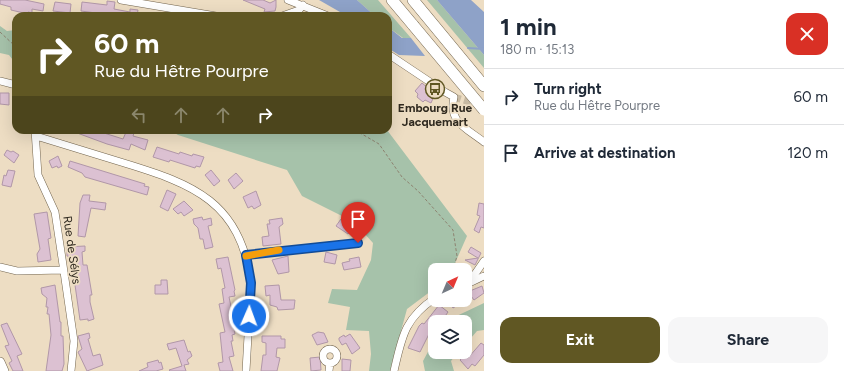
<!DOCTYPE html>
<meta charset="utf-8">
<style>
body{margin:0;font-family:Figtree,sans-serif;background:#f6f6f7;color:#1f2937;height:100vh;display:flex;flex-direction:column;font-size:15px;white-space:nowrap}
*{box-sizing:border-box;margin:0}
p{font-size:13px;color:#747a83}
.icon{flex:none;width:22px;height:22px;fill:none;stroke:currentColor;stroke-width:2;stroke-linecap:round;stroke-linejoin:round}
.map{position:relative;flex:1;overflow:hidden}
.drawer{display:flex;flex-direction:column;background:#fff;width:360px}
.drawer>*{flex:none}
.banner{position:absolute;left:12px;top:12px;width:380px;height:122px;border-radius:12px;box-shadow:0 4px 16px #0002;background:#605723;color:#fff;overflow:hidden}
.needle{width:26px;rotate:44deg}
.tools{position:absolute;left:428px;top:263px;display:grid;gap:8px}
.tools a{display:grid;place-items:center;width:44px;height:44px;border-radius:8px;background:#fff;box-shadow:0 4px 16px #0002;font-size:20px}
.pin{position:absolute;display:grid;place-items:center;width:34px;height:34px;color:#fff;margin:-41px -17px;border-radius:50% 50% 50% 0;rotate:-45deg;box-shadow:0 0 4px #0007}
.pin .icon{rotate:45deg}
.me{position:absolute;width:44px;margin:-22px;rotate:2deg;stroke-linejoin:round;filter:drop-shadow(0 0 3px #0008)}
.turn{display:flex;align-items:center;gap:14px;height:84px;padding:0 16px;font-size:18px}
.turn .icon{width:52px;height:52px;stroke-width:2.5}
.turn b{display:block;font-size:28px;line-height:34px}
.lanes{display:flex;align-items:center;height:38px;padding:0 16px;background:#0003;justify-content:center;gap:20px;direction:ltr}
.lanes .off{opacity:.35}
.round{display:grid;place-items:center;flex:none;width:42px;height:42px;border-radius:12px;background:#f6f6f7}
.head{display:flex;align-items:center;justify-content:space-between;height:68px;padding:0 16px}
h1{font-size:24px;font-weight:700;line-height:30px}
.primary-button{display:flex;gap:8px;margin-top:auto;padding:8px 16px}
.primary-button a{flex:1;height:46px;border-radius:12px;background:#605723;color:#fff;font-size:16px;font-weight:700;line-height:46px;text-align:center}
.primary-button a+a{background:#f6f6f7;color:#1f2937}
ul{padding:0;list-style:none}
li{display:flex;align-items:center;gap:12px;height:56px;padding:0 16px;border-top:1px solid #e0e1e3}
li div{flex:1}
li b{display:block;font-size:15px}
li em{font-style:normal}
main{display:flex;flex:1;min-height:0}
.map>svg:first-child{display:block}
.green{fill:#a6c2aa}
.water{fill:#8ea2c8}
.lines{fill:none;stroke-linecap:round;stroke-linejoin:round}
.stream{stroke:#8ea2c8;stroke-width:2}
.building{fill:#dcc1d2;stroke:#b197a8}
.minor-tunnel{stroke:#c7b9a2;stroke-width:7;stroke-dasharray:7 3.5;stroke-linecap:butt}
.minor-casing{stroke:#73654e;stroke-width:8}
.major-casing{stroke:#73654e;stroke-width:10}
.highway-casing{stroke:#73654e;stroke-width:12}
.path{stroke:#8d8270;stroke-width:1;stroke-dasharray:3 2;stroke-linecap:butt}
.minor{stroke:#fff;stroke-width:7}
.major{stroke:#fff;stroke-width:9}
.highway{stroke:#fff;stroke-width:11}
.highway-bridge-casing{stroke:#73654e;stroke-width:12;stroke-linecap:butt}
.highway-bridge{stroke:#fff;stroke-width:11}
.route-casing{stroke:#114b97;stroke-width:10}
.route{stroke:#1a73e8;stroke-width:7}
.slow{stroke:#f59e0b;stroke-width:7}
.labels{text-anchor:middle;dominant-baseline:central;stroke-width:3.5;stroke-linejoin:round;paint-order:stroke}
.poi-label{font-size:12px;font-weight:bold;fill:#302a20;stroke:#edddc3}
.street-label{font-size:12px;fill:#302a20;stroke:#edddc3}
</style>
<main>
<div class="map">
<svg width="484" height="371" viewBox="0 0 484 371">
<rect width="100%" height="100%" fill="#edddc3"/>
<path class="green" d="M357 0H378L411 38H403L388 27V16H375Z
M427 0H437L484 55V68Z
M0 26 7 31 16 30V64L9 55 0 53Z
M170 130H387L467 236 452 270H435V288L407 309 390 371H369L371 354 369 331 346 330 350 307 328 303 332 289 357 290 371 260 373 243 354 222 302 196 287 170 178 135Z
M484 303V330L477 331 465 345V322H444Z
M435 339V352H458L451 361 454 371H425L423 361Z"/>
<path class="water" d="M319 0H357L375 16H347Z
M437 0H471L484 12V55Z
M388 27 402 38H411L425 56 399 55 388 48Z"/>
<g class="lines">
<path class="stream" d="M468 48 484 49"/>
</g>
<path class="building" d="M0 0H25L44 4 43 11 32 9V13L28 12V14L11 10V7L0 4Z
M243 0H263L270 3 276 0V7L275 11 264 12 265 9Z
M107 1 115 2 114 9 130 12V9L138 10 137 16H118L81 11 82 2 107 5Z
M55 2 71 4 70 13 53 11Z
M422 83 435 94 431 103 425 100 423 102 417 97 418 94 415 91Z
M0 93H9V105L0 104Z
M69 130H104V133L123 139 127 130H135L133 136 148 140 145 150 131 144 129 150 107 144Z
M157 147 179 154 180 152 192 156 193 154 204 157 200 167 196 166 195 168 170 160 169 162 153 157Z
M7 150 11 152 13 151 19 155 14 163 4 155Z
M58 156 62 166 58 168 57 166 52 168 49 161Z
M70 161 145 184 144 186 149 187 147 195 85 177 82 173 68 167Z
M8 170 15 171 11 187 2 185 4 175 6 176Z
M211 170 220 181 214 186 205 175Z
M236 173 243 181 234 189 228 180Z
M167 190 176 194 168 211 160 207Z
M256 191 261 205 254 209 252 206 248 208 243 197Z
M83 195H90L89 201 106 203 105 210 91 208 85 237 78 236 80 203Z
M184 201 193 210 184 216 181 212 178 214 173 209Z
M479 203 484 204V228L481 227 479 233 474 230 480 216 477 215Z
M47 212 51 238 48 239 51 260 38 262 37 254 40 249 34 214Z
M202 217 203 220 211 218 212 225 208 226 213 247 205 249 203 239H200L198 228 194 224 193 219Z
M282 218 283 224 279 227 281 244 263 246 262 237 269 236 267 224H270L269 220Z
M341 219 353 226 348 234 336 226Z
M85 246V251L82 252 83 265H87L92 295H90V302L94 319 88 321V319L80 320 71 257 67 256V247Z
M471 247 481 253 475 265 465 260 478 258 468 252Z
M326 252 337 255 335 264 324 262Z
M288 256 289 272 278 274 272 260Z
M228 257 235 290 234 291 235 296 229 297 235 325H233L235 334 232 335 233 341H231L234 356 229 357 233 371H220L218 363 223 362 220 333 225 332 219 304 224 303 222 289 225 288 221 268 218 269 216 259Z
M359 257 361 267 344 270 342 263 350 261 349 259Z
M161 280H167L168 294H155V285H161Z
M55 285 60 322H61V336H63L64 364 62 371H46L51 335 49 314H47L48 307H46L47 298 42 294 41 288Z
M279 285 281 300H295L294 309 278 310 277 307 270 305V295L266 296 265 286Z
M482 286 484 293 474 300 471 296 453 308 448 300H465V293Z
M439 305 448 312 441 322H435L420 352 408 348 419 326 422 323 424 324Z
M7 323 22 354 17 356 23 371H13L9 363 12 361 5 346 9 345 1 325Z
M318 332 324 333 328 342 317 345 312 335Z
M89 333 90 338 88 339 93 356 100 354 103 365 87 371 78 352 82 349 78 336Z
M350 334 360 348 352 354 346 343 342 345 339 340V338L344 335 345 337Z
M262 336H281V339H285V348H277L276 357 280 358 277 371H261L263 355H266V343L262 342Z
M184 340 188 352 190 351 192 356 187 360 189 364 184 365 186 371H170L169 370 182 366 176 348 169 350 167 344Z
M481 343 484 345V355L475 366 472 364 468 369 460 360 463 357 468 358Z
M320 357 321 370 311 371 310 358Z
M342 359 351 360 350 371H342Z
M158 360 159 363 161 362 163 369 156 371H139L148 367 147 363Z"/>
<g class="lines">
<path class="minor-tunnel" d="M454 97 480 105"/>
<defs>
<path id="minor" d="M121 0 216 16
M288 0 328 16
M282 16 299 10 303 5
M388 54 445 92 454 97C448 122 466 128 484 142
M0 81 16 85
M35 130 38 175 55 212 63 265 74 341 71 371
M36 136C65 145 95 154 124 163 193 184 241 202 251 283L246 371
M246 255 358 243
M0 267 17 271 63 270
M465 280 475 274 484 261
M465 285 484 276
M323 356a7 7 0 1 1 14 0a7 7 0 1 1-14 0Z
M329 371 330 363
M394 371C402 337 404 319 435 298"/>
<path id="major" d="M0 362 4 371"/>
<path id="highway" d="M392 0 413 25
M413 0 484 86"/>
</defs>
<use href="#minor" class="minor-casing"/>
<use href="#major" class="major-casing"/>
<use href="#highway" class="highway-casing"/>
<path class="path" d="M0 32 16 47
M355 130 379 144 402 177 418 191 453 230 457 256 453 270"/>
<use href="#minor" class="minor"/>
<use href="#major" class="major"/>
<use href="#highway" class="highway"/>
<defs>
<path id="highway-bridge" d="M413 25 484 110"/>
</defs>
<use href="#highway-bridge" class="highway-bridge-casing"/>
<use href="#highway-bridge" class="highway-bridge"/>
</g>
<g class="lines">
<defs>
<path id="route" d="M249 316 251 283 246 255 358 243"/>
</defs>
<use href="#route" class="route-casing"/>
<use href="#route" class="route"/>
<path class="slow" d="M246 256 279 250"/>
</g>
<defs>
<symbol id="bus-ring" viewBox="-11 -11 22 22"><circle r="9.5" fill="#edddc3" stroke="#605723" stroke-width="1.5"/><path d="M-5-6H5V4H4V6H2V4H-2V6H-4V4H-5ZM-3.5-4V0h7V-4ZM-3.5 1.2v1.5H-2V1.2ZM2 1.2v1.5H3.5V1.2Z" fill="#605723"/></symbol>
</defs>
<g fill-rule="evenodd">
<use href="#bus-ring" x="424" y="78" width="22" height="22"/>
</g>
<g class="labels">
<g class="poi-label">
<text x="435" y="108">Embourg Rue<tspan x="435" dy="14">Jacquemart</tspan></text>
</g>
<g class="street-label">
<text transform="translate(72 250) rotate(82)">Rue de Sélys</text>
</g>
</g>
</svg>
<div class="tools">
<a><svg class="needle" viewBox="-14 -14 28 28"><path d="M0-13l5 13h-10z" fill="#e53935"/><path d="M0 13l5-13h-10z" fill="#747a83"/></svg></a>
<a><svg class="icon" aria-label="layers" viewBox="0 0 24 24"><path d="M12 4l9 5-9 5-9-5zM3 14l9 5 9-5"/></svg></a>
</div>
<div class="pin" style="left:358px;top:243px;background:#d93025"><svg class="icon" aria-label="arrive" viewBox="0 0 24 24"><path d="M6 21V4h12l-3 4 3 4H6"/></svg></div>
<svg class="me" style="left:249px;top:316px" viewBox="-20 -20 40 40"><circle r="17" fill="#1a73e8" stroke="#fff" stroke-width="3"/><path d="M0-11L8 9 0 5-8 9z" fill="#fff"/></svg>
<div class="banner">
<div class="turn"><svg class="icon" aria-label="right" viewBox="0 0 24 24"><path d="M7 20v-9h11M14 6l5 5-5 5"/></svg><div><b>60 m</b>Rue du Hêtre Pourpre</div></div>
<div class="lanes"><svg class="icon off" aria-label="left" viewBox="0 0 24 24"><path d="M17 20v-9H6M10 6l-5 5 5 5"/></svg><svg class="icon off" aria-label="ahead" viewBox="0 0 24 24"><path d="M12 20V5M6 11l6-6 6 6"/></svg><svg class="icon off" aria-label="ahead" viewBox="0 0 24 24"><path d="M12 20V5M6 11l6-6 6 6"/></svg><svg class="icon" aria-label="right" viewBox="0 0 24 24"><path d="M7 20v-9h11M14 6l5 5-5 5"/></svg></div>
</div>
</div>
<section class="drawer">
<div class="head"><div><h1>1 min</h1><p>180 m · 15:13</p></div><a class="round" style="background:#d93025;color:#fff"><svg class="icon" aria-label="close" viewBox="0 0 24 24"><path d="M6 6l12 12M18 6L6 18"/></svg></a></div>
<ul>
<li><svg class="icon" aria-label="right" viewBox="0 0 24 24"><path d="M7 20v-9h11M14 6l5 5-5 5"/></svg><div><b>Turn right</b><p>Rue du Hêtre Pourpre</p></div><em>60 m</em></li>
<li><svg class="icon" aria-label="arrive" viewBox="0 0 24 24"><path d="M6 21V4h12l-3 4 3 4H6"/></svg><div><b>Arrive at destination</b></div><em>120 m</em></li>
</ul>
<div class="primary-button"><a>Exit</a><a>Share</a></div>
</section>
</main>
